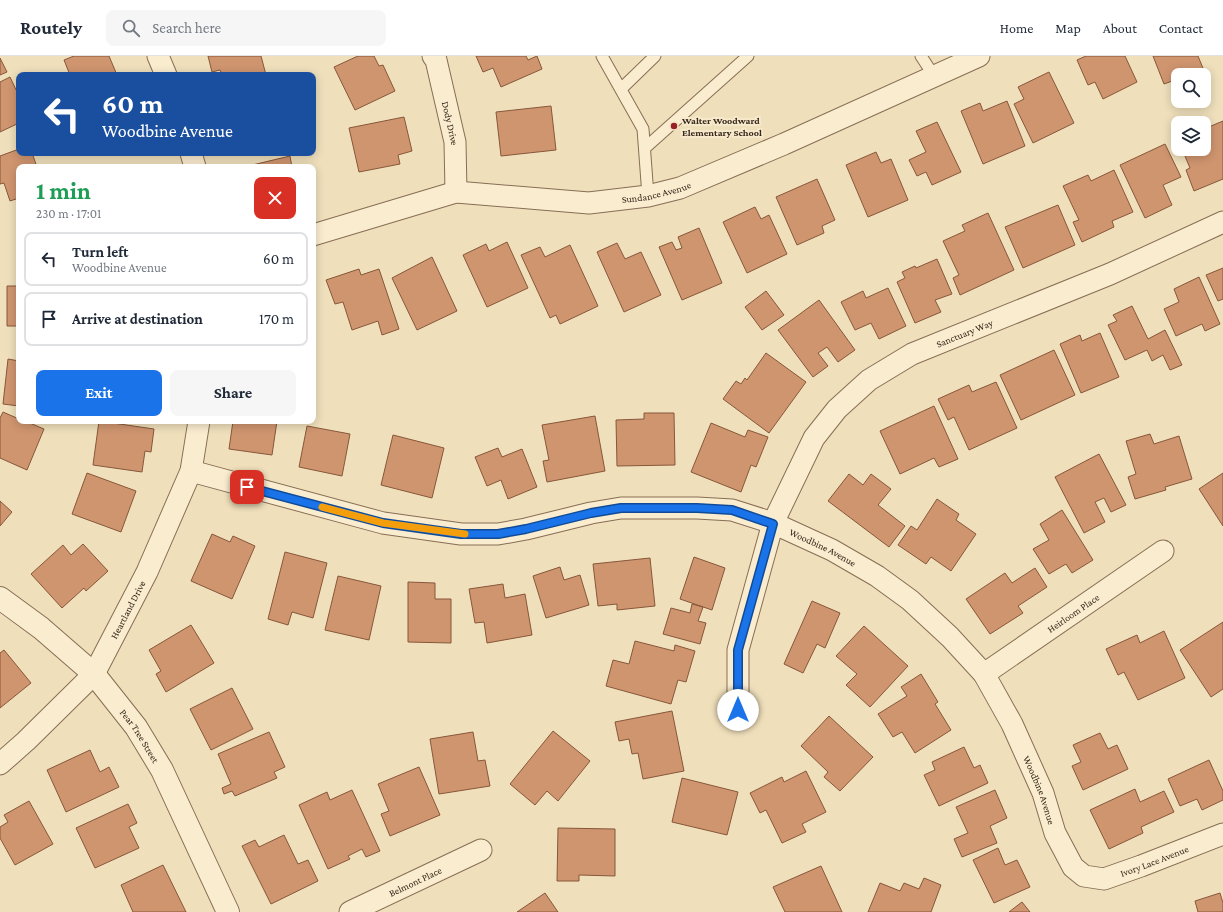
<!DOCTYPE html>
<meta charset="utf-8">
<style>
body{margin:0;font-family:"Crimson Pro",serif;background:#f6f6f7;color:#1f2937;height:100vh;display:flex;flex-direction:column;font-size:15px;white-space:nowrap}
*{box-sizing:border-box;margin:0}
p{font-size:13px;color:#747a83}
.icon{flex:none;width:22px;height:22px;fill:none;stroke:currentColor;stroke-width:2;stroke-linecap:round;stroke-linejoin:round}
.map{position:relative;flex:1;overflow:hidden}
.panel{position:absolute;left:16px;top:108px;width:300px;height:260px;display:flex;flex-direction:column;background:#fff;border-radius:8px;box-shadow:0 2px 10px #0003}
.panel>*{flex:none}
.top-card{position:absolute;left:16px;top:16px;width:300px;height:84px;border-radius:8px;box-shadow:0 2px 10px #0003;background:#1a4fa0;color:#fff;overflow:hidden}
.controls{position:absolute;left:1171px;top:12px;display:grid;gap:8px}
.controls a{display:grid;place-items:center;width:40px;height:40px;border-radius:8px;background:#fff;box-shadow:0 2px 10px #0003;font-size:20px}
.pin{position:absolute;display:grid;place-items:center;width:34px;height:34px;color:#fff;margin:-17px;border-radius:8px;box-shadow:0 2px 6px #0006}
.me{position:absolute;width:44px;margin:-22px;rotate:0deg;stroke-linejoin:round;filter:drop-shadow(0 0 3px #0008)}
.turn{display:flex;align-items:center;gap:14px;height:84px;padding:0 20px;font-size:18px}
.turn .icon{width:52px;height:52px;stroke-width:2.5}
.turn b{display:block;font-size:28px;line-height:34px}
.round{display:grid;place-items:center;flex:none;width:42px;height:42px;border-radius:8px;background:#f6f6f7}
.head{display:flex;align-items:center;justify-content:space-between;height:68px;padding:0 20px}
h1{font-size:24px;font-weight:700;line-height:30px;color:#1e9e55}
.primary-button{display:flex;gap:8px;margin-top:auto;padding:8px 20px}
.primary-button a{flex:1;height:46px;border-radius:8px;background:#1a73e8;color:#fff;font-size:16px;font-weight:700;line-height:46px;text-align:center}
.primary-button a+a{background:#f6f6f7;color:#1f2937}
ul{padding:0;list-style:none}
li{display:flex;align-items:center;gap:12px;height:54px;margin:0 8px 6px;padding:0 12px;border:2px solid #e0e1e3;border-radius:8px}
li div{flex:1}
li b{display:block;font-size:15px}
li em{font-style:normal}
header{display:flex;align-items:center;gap:24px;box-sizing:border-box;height:56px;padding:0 20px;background:#fff;border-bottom:1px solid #e0e1e3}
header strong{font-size:19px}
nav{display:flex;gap:22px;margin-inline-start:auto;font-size:14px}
.search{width:280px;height:36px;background:#f6f6f7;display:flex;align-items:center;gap:10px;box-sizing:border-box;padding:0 14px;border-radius:8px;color:#747a83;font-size:15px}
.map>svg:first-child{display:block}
.building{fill:#cf956f;stroke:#87573a}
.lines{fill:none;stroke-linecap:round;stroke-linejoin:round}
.service-casing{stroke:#876e55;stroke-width:13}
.minor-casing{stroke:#876e55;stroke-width:23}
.tertiary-casing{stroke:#876e55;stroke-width:24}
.service{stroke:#faeccf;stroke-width:11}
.minor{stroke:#faeccf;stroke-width:21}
.tertiary{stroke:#faeccf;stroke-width:22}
.route-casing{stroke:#114b97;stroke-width:10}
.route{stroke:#1a73e8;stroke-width:7}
.slow{stroke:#f59e0b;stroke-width:7}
.poi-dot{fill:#982226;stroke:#f7e9cb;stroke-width:1.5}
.labels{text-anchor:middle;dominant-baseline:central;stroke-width:4;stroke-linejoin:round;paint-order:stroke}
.poi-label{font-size:10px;font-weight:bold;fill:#35271a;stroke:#f7e9cb;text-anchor:start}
.street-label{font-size:10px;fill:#35271a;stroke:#f7e9cb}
</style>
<header>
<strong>Routely</strong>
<div class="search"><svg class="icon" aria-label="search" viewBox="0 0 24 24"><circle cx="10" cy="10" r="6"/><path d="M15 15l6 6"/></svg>Search here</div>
<nav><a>Home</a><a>Map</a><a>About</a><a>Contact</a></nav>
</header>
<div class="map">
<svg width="1223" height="856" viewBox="0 0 1223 856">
<rect width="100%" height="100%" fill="#efdfbb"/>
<path class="building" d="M74 0H109L117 19H70L64 4Z
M208 0H261L266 19H222L220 14 212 16Z
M358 0H374L379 10 383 9 395 35 355 54 334 11Z
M476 0H526L528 4 537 0 542 13 501 31 493 12 483 16Z
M1086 0H1125L1137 26 1103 43 1095 26 1088 29 1077 4Z
M1153 0H1198L1207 22 1204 23V19H1178V23L1164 28Z
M0 2 7 16 0 19Z
M1049 16 1074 67 1033 87 1014 48 1024 43 1018 31Z
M10 21 19 40V67L0 76V26Z
M1007 45 1025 90 983 108 961 55 980 47 983 55Z
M551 50 556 94 501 100 496 56Z
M404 61 412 95 398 99 400 108 359 116 349 72Z
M1223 65V123L1194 135 1186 114 1190 112 1182 93H1204V73Z
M937 66 961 116 932 129 926 116 917 120 909 104 926 96 916 75Z
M1165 88 1181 121 1163 129 1172 149 1145 162 1120 109Z
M19 93V97H32L37 111H19V142L10 145 4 127 0 128V100Z
M876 96 881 107 891 103 908 144 868 161 846 109Z
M290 100 292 111H244Z
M1114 114 1133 156 1112 165 1114 171 1082 186 1073 166 1079 164 1063 130 1088 119 1091 125Z
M817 123 835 164 822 170 824 177 797 189 776 141Z
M1058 149 1075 189 1023 212 1005 171Z
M755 151 761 163 769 159 787 198 747 217 723 166Z
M988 157 1014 214 960 239 953 222 959 219 943 185 965 175 962 169Z
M699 172 722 227 682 244 659 191 672 186 676 194 682 192 678 181Z
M507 186 528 232 487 251 463 199 486 188 489 195Z
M617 187 625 203 641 196 661 239 624 256 597 196Z
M570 189 598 250 560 268 556 259 550 262 521 199 540 191 545 201Z
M432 201 457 255 417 274 392 222Z
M937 203 952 238 935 244 941 256 915 267 897 226 905 222 902 216 915 210 916 212Z
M1223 212V243L1218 245 1206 219Z
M359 213 361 219 379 213 399 273 382 279 378 265 352 274 343 246 335 248 326 224Z
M1199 221 1220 268 1205 275 1202 268 1176 280 1164 253 1179 246 1174 233Z
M7 230H19V270H7Z
M888 232 906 270 879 283 871 267 855 274 841 246 863 235 866 242Z
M766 235 784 259 762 274 745 251Z
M819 244 855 294 838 306 827 291 818 297 828 310 813 321 778 274Z
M1132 250 1148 283 1165 274 1182 309 1170 314 1163 299 1152 305 1147 294 1125 304 1108 269 1117 265 1113 259Z
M1100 277 1119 321 1081 337 1060 288 1080 279 1082 285Z
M1054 294 1075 339 1021 364 1000 319Z
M766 297 806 326 769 377 723 343 736 325 741 328 745 322 747 324Z
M8 303 19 305V350L3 348Z
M996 326 1017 372 969 394 954 361 948 364 938 343 969 329 972 336Z
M934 350 958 403 939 411 934 402 900 418 880 375Z
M3 356 19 363V365H25L44 373 27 414 0 402V362Z
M644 357H674L675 409 617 410 616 364 644 363Z
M595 360 605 415 547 426 543 405 549 404 542 369Z
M99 365 154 373 151 396 145 395 142 416 93 409Z
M233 365H277L272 399 229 393Z
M711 367 745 381 748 374 768 381 756 411 751 409 741 436 691 416Z
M307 370 350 378 342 420 299 411Z
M1150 378 1154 388 1179 380 1192 423 1165 431 1166 434 1135 443 1128 421 1136 418 1126 385Z
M393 379 444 392 432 442 381 429Z
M498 392 502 401 522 393 537 431 508 443 501 424 487 430 475 401Z
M1099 398 1126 449 1111 456 1104 442 1095 446 1105 466 1084 477 1055 421Z
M87 417 136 435 121 476 72 458Z
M1223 417V470L1199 433Z
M849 418 863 429 871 418 891 433 878 449 905 470 889 491 828 445Z
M937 443 959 458 956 464 976 478 951 515 931 501 926 508 898 489 911 470 917 474Z
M0 445 12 456 0 470Z
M1062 454 1093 504 1072 517 1066 508 1049 518 1033 493 1049 484 1040 468Z
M212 478 230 486 233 480 255 490 232 543 191 525Z
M83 488 108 515 86 535 84 532 62 552 31 518 63 489 71 499Z
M285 496 327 507 313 562 292 556 288 569 268 563Z
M694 501 725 512 712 554 680 543Z
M650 502 655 550 617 554V548L598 550 593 508Z
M560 511 564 524 580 519 589 549 546 562 533 520Z
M1035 512 1047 531 1018 550 1023 557 990 578 966 543 1005 517 1012 527Z
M338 520 381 530 369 584 325 574Z
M408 526 435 527V543H451V587L408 586Z
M503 528 505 542 525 538 532 579 487 587 484 566 475 567 469 533Z
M812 545 840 557 825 592 817 588 803 617 784 608Z
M692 548 703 551 698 565 706 567 700 588 663 578 671 552 690 557Z
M1223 566V633L1211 641 1180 594Z
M191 569 214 607 166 636 156 618 161 615 149 594Z
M864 570 908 610 870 651 846 629 857 618 836 600Z
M1164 575 1185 622 1138 644 1124 616 1118 619 1106 593 1137 579 1140 587Z
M635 585 674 595 675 589 695 595 686 626 678 624 671 648 606 630 613 604 629 608Z
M4 594 31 627 0 652V597Z
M921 618 938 646 935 648 951 674 915 697 902 676 893 681 878 658 907 640 901 631Z
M232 632 253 673 211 694 190 653Z
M672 655 684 715 643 723 638 697 632 698 629 683 619 685 615 666Z
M829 660 873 701 840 735 824 721 828 716 801 690Z
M553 675 590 705 558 745 547 735 535 749 510 728Z
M269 676 285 711 274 716 277 722 235 740 232 735 224 738 222 732 231 728 218 698Z
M473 676 478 705 485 704 490 730 439 738 430 683Z
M1100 677 1108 693 1117 689 1128 713 1083 734 1072 710 1081 706 1073 689Z
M964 691 974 712 980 709 988 727 939 750 924 719 935 714 932 706Z
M90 694 100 716 109 711 119 731 66 756 47 714Z
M1209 704 1223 735V744L1202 754 1197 743 1180 750 1168 723Z
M419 711 440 759 390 780 381 758 389 755 378 728Z
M806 715 826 756 802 768 806 776 782 787 766 754 760 757 750 737 782 721 784 726Z
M682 722 738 736 727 779 672 766Z
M1135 733 1140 746 1164 735 1174 756 1141 771 1143 777 1109 793 1090 754Z
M352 734 380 795 366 801 362 793 348 800 350 803 328 813 299 749 327 736 330 744Z
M995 734 1007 762 990 770 997 787 962 801 954 783 968 777 956 751Z
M29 745 53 788 15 809 0 782V771L8 766 4 759Z
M128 748 137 767 129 771 139 792 95 812 76 772Z
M558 772 615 773V820L579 819V825H557Z
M284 779 298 808 308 804 318 825 271 848 242 790 255 784 259 791Z
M998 792 1005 809 1017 804 1030 831 994 847 973 804Z
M163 809 186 856H133L121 829Z
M821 810 842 856H785L773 831Z
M924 822 941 829 931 856H868L880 827 900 835 904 827 919 833Z
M545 837 558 856H517Z
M1220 837 1223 847V856H1198L1195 845Z
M1022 846 1030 856H1009Z"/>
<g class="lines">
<defs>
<path id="service" d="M602 0 643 73 648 140
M921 0 934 20
M621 33 655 0
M645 92 748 0"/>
<g id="minor">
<path d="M158 0 166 19"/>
<path id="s1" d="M433 0 436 4 455 86 456 136"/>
<path d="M191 97 195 111"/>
<path id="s2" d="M313 179 456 136 589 147 648 140 680 132 784 88 979 0"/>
<path id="s3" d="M191 415 383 467 461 478H498L526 473 591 457 621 452H697L732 454 773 467 832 494 877 520 910 544 950 581 984 618 1012 668 1043 737 1055 777 1073 811 1084 820 1104 823 1141 810 1223 778"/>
<path id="s4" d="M984 618 1163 495"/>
<path id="s5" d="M738 654V594L773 467 814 382 837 353 869 324 912 298 1110 218 1223 166"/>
<path id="s6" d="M0 708 26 685 94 618 147 516 191 415 199 365"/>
<path id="s7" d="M350 856 481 794"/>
</g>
<g id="tertiary">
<path id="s8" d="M0 542 41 572 94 618 136 671 162 714 228 856"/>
</g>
</defs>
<use href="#service" class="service-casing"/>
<use href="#minor" class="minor-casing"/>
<use href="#tertiary" class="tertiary-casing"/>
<use href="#service" class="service"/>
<use href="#minor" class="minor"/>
<use href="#tertiary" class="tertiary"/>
</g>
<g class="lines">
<defs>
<path id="route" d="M247 431 383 467 461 478H498L526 473 591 457 621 452H697L732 454 773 468 738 594V654"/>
</defs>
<use href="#route" class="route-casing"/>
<use href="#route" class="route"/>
<path class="slow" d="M322 451 383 467 465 478"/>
</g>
<circle class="poi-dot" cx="674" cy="70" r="4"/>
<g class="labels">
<g class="poi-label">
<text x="682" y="64">Walter Woodward<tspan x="682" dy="12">Elementary School</tspan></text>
</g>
<g class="street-label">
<text stroke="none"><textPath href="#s1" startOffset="70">Dody Drive</textPath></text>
<text stroke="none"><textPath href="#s2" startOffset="351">Sundance Avenue</textPath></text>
<text stroke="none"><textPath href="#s5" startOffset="473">Sanctuary Way</textPath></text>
<text stroke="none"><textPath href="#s3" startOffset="650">Woodbine Avenue</textPath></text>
<text stroke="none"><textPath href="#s6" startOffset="203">Heartland Drive</textPath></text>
<text stroke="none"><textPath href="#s4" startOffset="108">Heirloom Place</textPath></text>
<text stroke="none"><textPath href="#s8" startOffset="198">Pear Tree Street</textPath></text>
<text stroke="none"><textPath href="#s3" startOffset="986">Woodbine Avenue</textPath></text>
<text stroke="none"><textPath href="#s3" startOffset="1158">Ivory Lace Avenue</textPath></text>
<text stroke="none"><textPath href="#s7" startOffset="72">Belmont Place</textPath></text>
</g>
</g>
</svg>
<div class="controls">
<a><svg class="icon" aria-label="search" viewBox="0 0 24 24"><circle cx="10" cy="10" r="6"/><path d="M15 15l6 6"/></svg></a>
<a><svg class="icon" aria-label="layers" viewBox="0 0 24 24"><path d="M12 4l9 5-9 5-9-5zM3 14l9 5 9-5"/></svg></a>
</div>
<div class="pin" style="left:247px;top:431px;background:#d93025"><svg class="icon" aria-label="arrive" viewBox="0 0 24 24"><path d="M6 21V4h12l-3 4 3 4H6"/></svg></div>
<svg class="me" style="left:738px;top:654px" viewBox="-20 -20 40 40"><circle r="19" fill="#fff"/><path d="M0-13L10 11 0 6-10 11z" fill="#1a73e8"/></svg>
<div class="top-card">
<div class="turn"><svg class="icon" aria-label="left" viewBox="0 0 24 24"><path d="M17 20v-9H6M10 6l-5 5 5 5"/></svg><div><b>60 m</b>Woodbine Avenue</div></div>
</div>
<section class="panel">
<div class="head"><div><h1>1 min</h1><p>230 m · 17:01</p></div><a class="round" style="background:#d93025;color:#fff"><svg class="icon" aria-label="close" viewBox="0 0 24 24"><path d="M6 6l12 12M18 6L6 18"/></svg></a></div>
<ul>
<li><svg class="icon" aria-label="left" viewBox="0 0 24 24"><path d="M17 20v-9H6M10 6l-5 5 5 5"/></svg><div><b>Turn left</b><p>Woodbine Avenue</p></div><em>60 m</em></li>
<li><svg class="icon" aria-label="arrive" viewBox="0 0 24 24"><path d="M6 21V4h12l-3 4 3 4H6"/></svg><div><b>Arrive at destination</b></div><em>170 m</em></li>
</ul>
<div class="primary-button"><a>Exit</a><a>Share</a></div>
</section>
</div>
